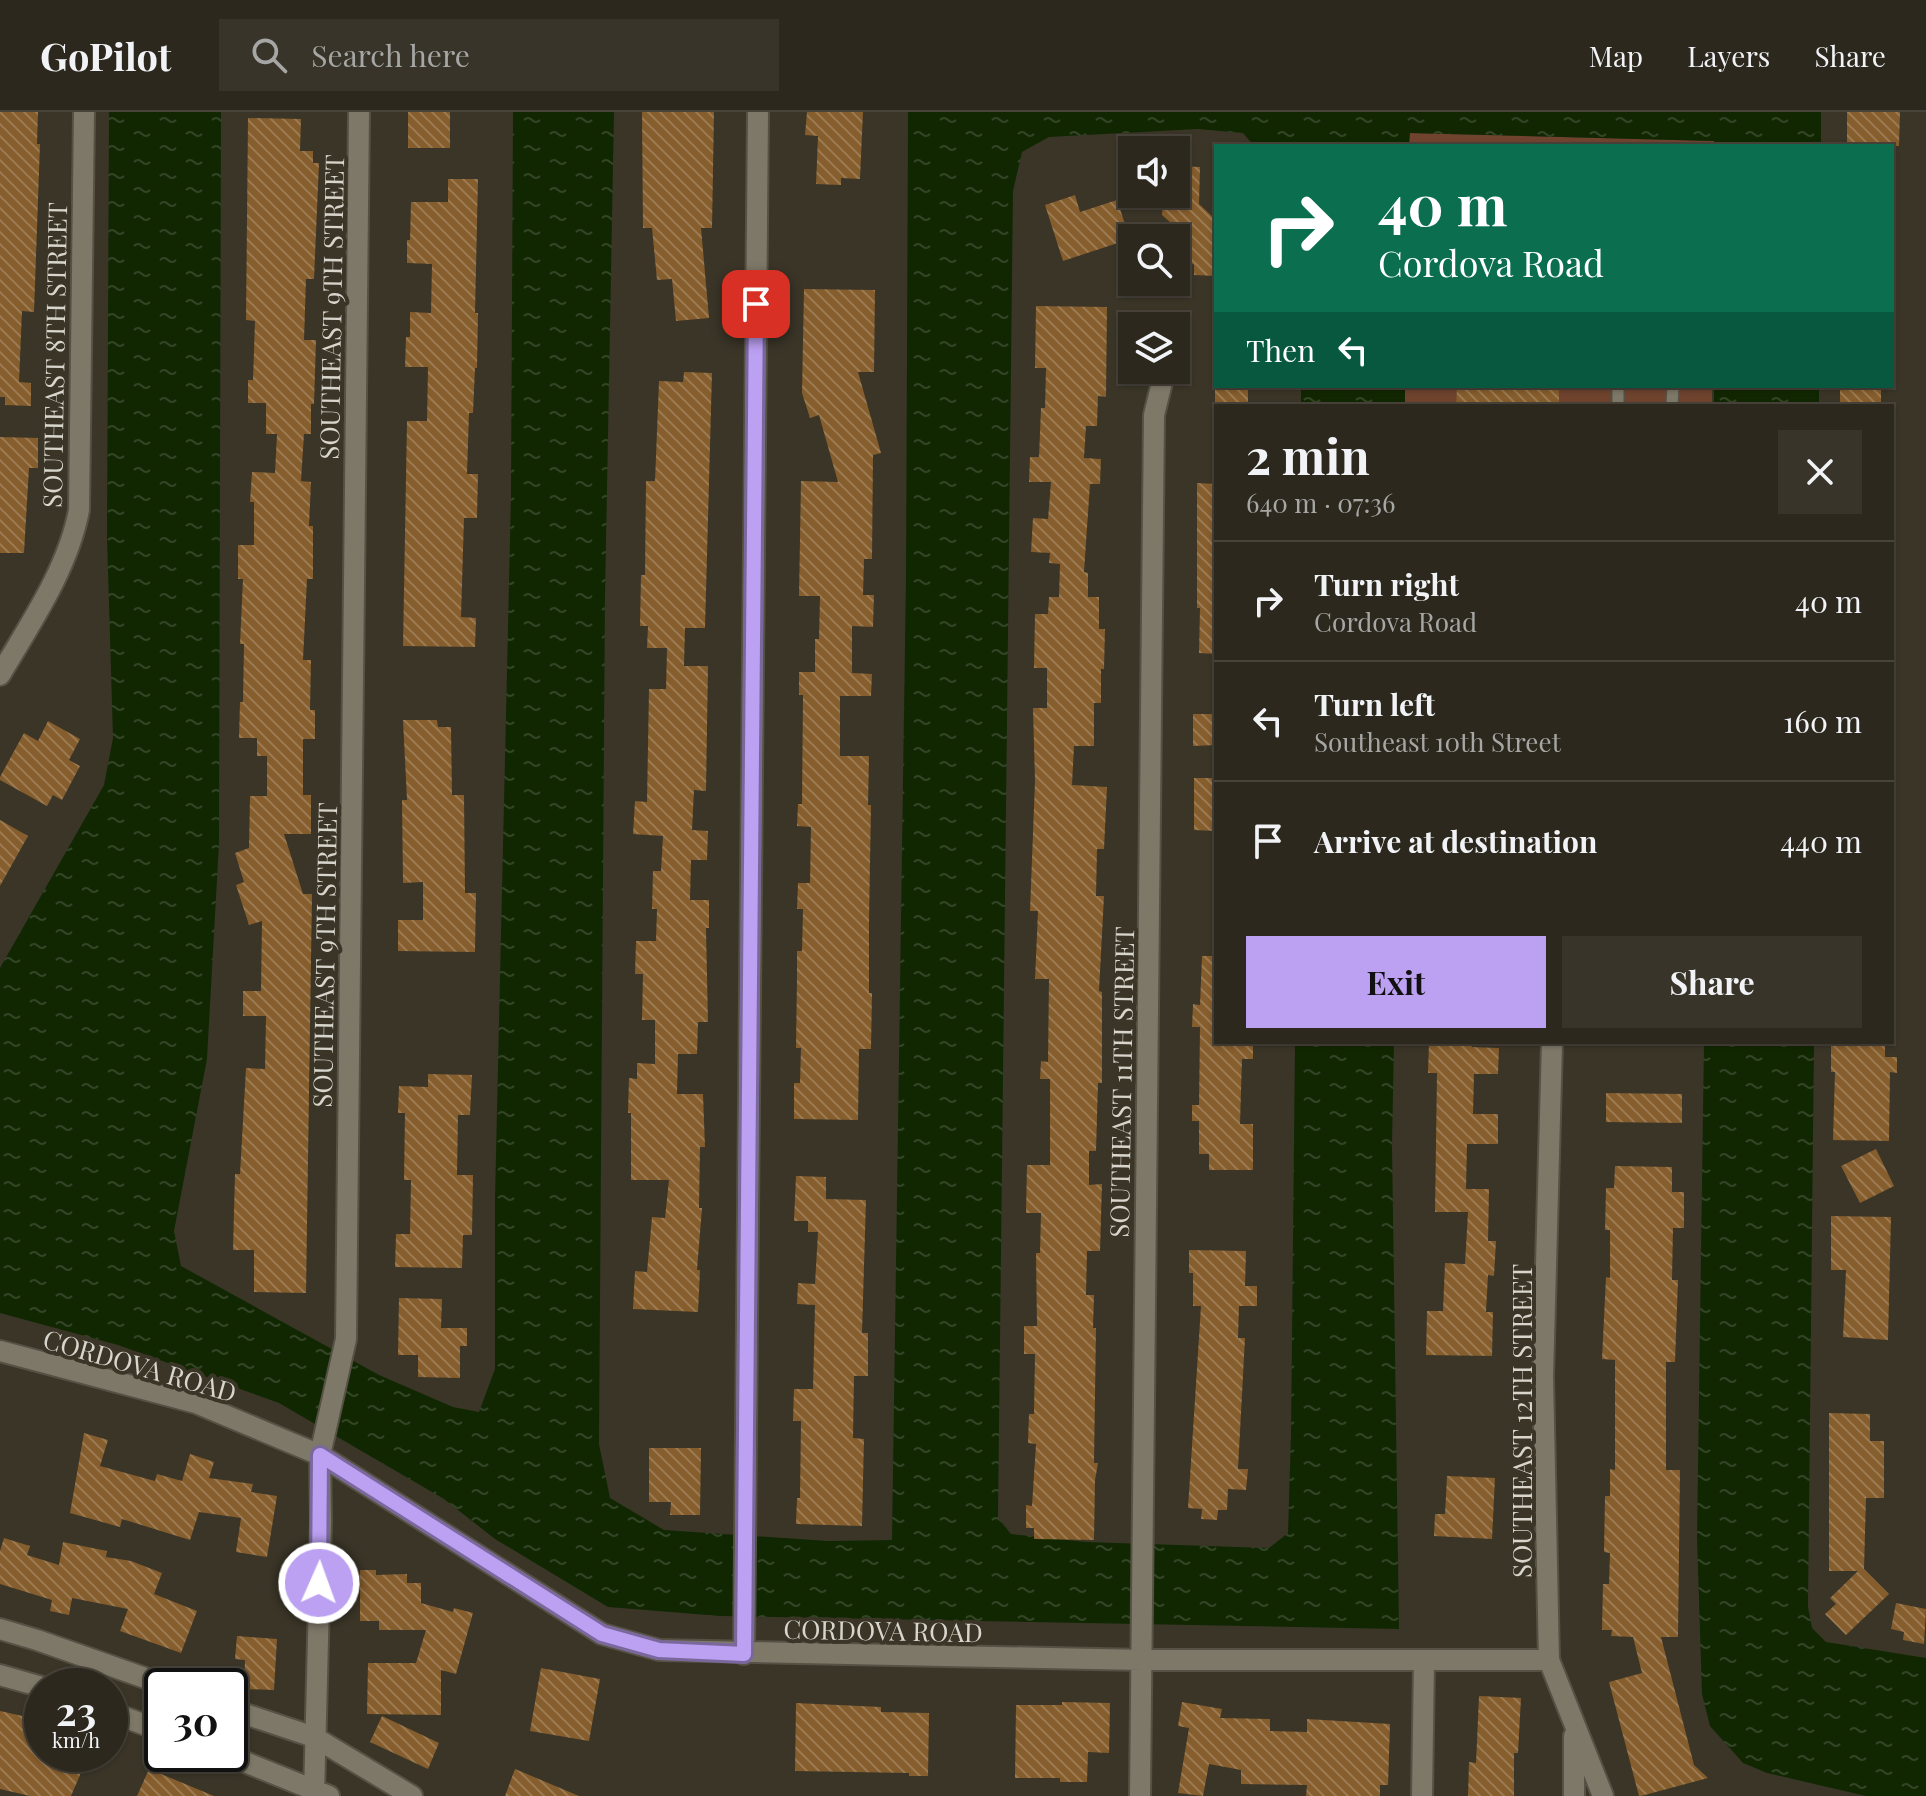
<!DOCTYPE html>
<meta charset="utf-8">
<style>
body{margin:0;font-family:"Playfair Display",serif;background:#38342a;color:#f1f3f6;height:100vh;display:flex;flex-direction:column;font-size:30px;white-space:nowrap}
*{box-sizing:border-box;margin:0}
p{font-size:26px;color:#a6a6a4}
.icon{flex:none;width:44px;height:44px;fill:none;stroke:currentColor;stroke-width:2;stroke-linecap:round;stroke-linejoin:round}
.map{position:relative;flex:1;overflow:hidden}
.sheet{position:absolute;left:1214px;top:292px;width:680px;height:640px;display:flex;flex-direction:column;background:#2c281d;border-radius:0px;box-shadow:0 2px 6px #0004,0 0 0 2px #48443b}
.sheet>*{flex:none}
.banner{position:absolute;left:1214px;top:32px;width:680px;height:244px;border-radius:0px;box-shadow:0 2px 6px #0004,0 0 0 2px #48443b;background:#0b6e4f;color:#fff;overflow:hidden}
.controls{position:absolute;left:1118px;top:24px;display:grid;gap:16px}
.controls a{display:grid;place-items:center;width:72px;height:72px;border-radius:0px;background:#2c281d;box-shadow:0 2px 6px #0004,0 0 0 2px #48443b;font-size:40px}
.speed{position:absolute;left:24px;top:1556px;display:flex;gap:16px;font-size:40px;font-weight:700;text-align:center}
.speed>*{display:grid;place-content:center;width:104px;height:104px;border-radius:50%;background:#2c281d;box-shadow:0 2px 6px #0004,0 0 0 2px #48443b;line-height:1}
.speed small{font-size:20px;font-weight:400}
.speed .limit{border:4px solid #111;border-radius:12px;background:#fff;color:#111}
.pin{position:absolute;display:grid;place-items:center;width:68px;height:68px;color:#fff;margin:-34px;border-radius:16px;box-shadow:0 4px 12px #0006}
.me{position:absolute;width:88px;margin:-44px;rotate:2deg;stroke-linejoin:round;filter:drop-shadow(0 0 6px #0008)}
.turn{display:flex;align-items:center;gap:28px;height:168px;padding:0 32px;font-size:36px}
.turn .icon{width:104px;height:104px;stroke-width:2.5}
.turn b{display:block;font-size:56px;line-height:68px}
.then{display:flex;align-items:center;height:76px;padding:0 32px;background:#0003;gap:16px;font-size:30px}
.round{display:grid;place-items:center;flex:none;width:84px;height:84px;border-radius:0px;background:#38342a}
.head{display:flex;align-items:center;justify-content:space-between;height:136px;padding:0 32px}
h1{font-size:48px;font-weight:700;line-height:60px}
.primary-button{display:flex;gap:16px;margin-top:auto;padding:16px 32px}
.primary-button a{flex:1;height:92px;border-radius:0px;background:#bca0f2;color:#111;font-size:32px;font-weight:700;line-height:92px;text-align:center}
.primary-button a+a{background:#38342a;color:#f1f3f6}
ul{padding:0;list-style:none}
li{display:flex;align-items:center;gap:24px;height:120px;padding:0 32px;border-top:2px solid #48443b}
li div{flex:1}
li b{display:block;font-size:30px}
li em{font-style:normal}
header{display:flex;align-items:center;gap:48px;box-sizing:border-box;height:112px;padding:0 40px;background:#2c281d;border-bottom:2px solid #48443b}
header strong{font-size:38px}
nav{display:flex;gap:44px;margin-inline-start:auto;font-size:28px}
.search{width:560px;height:72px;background:#38342a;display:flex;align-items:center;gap:20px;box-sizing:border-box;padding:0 28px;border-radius:0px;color:#a6a6a4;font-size:30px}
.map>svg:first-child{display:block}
.pitch{fill:#6f432e}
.water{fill:url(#water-ripples)}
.building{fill:url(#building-back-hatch)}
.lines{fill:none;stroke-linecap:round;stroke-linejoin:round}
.service-casing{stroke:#555144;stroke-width:15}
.minor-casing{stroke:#555144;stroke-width:24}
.service{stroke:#7e7868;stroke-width:11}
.minor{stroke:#7e7868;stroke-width:20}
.route-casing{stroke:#7a689d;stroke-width:20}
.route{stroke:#bca0f2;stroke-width:14}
.labels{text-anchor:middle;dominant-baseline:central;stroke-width:8;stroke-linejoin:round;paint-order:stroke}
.street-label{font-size:26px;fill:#d8d5cc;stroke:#3a3527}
</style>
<header>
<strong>GoPilot</strong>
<div class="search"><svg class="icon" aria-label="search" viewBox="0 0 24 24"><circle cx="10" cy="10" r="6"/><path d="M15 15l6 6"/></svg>Search here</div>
<nav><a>Map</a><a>Layers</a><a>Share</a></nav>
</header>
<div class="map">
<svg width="1926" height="1684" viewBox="0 0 1926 1684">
<defs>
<pattern id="water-ripples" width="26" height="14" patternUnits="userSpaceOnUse" patternTransform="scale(2)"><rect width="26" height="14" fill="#112702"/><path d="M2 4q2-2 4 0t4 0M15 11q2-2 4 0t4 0" fill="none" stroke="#334526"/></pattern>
<pattern id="building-back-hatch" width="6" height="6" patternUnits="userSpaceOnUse" patternTransform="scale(2)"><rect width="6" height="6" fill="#865d2c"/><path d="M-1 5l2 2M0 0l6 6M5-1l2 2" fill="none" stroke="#9c7b53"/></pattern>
</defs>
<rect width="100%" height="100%" fill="#3a3527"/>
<path class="pitch" d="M1409 21 1714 29V34H1409Z
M1405 274H1712V294H1405Z"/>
<path class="water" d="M109 0H221L219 732 207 947 174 1119 181 1154 379 1263 453 1295 479 1300 495 1257V1086L511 382 513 0H614L605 485 599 1332 610 1386 664 1418 828 1429 892 1428 906 462 908 0H1821V34H1714V29L1410 21 1409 34H1254L1243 21 1198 17 1049 25 1022 40 1013 79 998 1406 1011 1422 1086 1430 1269 1436 1288 1421 1291 1321 1295 930H1394L1392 1033 1399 1517 720 1504 608 1495 495 1427 444 1387 279 1291 118 1233 0 1201V856L104 673 113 626 107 426Z
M1301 274H1405V294H1301Z
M1714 274H1819V294H1714Z
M1704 930H1814L1808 1495 1812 1516 1826 1530 1926 1546V1684H1866L1767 1661 1743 1651 1710 1614 1702 1582 1697 1426Z"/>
<path class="building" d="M0 0H38L37 32H40L34 200 22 199 19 270 31 271V294L5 293V285H0Z
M408 0H450V36H408Z
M642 0H714L712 116H701L709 206 676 209 672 167 657 168 652 116H643Z
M807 0H863L860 67 841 66V73L816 72 818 24 805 23Z
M1847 0H1900L1899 34H1847Z
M248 6 301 7 300 39H313V51H319L314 167H306L304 228H316L314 292H311V322H304L301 369 311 370 309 414H313V467H307L303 548H311L310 598H315V627H303V683H311V722H284L303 782H312L306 1181 254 1180V1138H233L235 1062H240L246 956 265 957 266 904H243V879H261L262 809 249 813 236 773 244 770 235 741 249 736 250 684H267V644H257V626H239L240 590H243L244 532H240L243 467H238V433H254V390H250L252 360 275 361 277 322H266V291H248V268H253L255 209 246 208Z
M1176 54 1200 55 1199 92 1216 108V164L1194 163V153L1178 139 1189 127 1162 103 1163 82H1176Z
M448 67H478L475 201H478L477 256H475L473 301H469L467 362H478L477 406H464L461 505 476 506 475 535 403 534 407 309H427L428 255H405L406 225H410V200L431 201 432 152 407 151V128H410L411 90H448Z
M1075 83 1080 100 1117 88 1130 127 1063 149 1045 93Z
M804 177 875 178 874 260H858L881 341 873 343 872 447H864L863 483H874L873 515 852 514V561L872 562 871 584H840V644H869L868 693H871L869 809V881H872L871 937H859L858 1008 794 1007V971H800L801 936H796L797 866V839H802L803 797H797L798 771H810L811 715 797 714 798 692H802L803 583H799V560H815V527H819L820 484H799L801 369 838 370 819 303 810 306 802 281Z
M1036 194 1107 195 1106 285 1098 284 1097 314H1086L1084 346 1101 347 1100 372H1090L1084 460 1088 461V485H1099V517H1105L1104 557H1101V591H1094V634H1074L1072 673 1107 675 1104 737H1097L1096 784H1104L1099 879 1102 880V971H1098L1096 1039H1089V1073L1102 1072 1100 1139H1087L1086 1183H1094L1093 1216H1096L1094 1351H1098L1095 1368 1094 1428 1034 1427V1416H1026V1393L1032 1394 1036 1332 1028 1331 1029 1302H1034L1035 1242H1024V1214H1037L1036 1141H1040L1041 1101H1026L1027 1053H1050V967H1040L1041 949 1048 950 1049 867H1035L1038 799H1030L1035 669 1033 596H1047V556H1034L1035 502H1048L1049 485H1059L1060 452 1049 451 1050 441 1031 440 1033 406 1048 407 1051 370H1029L1030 345H1039L1041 296H1045L1046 256H1035Z
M684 260 712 261 705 516H685L684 554H708L706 679 694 678 692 718 708 719 707 748H691L690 788H709V816H706L708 910H698L697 942H678L677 982H703L705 1035H700L699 1096H702L697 1158H700L698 1200 633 1197 635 1159 647 1160 652 1105 665 1106 669 1068H631V1001H628L629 966 637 967V951L655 952V908H642L643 862H635L636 829H656L657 797H652L653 759H661L663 724 633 722 635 689 647 690 649 577H666L667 536H647L648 514H640L641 463H645L646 369H655L659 269 683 270Z
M1215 274H1248V294H1215Z
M1457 276 1559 278V294H1456Z
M1840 277 1881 278V294H1840Z
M0 325 38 326V356H29L24 441H0Z
M1197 371 1216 372V542L1199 541 1200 496H1197Z
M1193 602H1216V633L1193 634Z
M403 608H437L438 615H451L452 683H464L465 781H476L475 840 398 839V808H423V770L403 771 402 688H407Z
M48 609 80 627 69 648 80 654 62 688 53 683 47 694 0 668V665L24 621 38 629Z
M1194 666H1216V719L1194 718Z
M0 708 28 724 0 774Z
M1202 844H1216V930H1253V947H1242L1240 1012H1253V1058H1209V1042H1199V1009H1192V993H1199L1200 915H1192L1193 892 1200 893Z
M1429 930H1472V935L1499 936 1498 962H1474L1473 1002H1498V1032H1467L1466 1077H1489L1488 1129H1496L1494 1164 1488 1163 1486 1200H1493L1492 1244 1426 1243 1427 1199H1443L1445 1151 1465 1152 1468 1100H1435L1437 961H1428Z
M1831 930H1885V945H1897V961L1890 960 1889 1029 1833 1028 1835 960H1831Z
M428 962 472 963 470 1003H458L457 1063H473L472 1123H463L462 1156 395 1155 396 1122H410L411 1068H404L405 1001H398L399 974 428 975Z
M1606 981 1682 982V1011L1606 1010Z
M1876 1037 1894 1074 1860 1091 1841 1054Z
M1615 1054 1672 1055V1080H1684V1116H1673L1672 1168H1678L1675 1250H1666V1358H1680L1678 1525H1661L1694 1653 1708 1666 1641 1684H1639L1609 1570 1642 1561 1633 1525 1611 1524 1612 1518H1602L1603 1472H1609L1610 1441 1604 1440 1605 1384H1610V1357L1615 1358V1248L1602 1247 1606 1165 1610 1166V1118H1605L1606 1076H1614Z
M796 1064 826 1065V1087L866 1088 862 1221H868V1264H854L853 1326 864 1327 862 1414 796 1412 797 1386H800L801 1309H793L794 1277H813L815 1193 797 1192 798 1171 815 1172 818 1120H808V1109H794Z
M1831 1104 1891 1105 1888 1228 1843 1225 1846 1158H1831Z
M1189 1138 1246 1139 1245 1174H1257V1194H1239L1238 1226H1245L1238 1357H1248L1246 1378 1228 1377 1227 1398H1218L1217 1408 1201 1407 1202 1397 1188 1396 1201 1194H1193V1161H1189Z
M399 1186 442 1187 441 1216H467V1234H460V1266L418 1265V1243H398Z
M1829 1301 1870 1302V1329H1884V1386H1866L1864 1457 1889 1482 1846 1523 1825 1502 1836 1492 1830 1486 1858 1459H1829Z
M84 1321 108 1328 100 1354 155 1369 157 1362 182 1369 190 1342 214 1350 209 1366 253 1372 251 1380 277 1384 267 1445 236 1440 241 1406 199 1400 190 1428 122 1407 120 1415 70 1401Z
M649 1336H701L700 1403H670L671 1390H649Z
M1447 1364 1495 1366 1492 1427 1434 1424 1435 1402H1445Z
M4 1426 30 1434 27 1443 59 1453 63 1430 107 1439 106 1445 131 1449 162 1461 154 1482 197 1499 181 1541 120 1519 128 1497 72 1486 69 1503 50 1499 52 1488 0 1472V1439Z
M360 1458H376V1463L407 1462V1471H421V1491L453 1500 454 1496 473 1501 456 1562 441 1558V1603L367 1602 368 1551H416L426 1518H379V1509H360Z
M1896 1491 1926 1497 1924 1532 1903 1528 1904 1520 1891 1517Z
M237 1524 277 1527 274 1578 244 1577 245 1548 235 1547Z
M541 1556 600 1567 589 1629 530 1619Z
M1479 1584 1521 1586 1518 1641H1514V1684H1468L1469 1650 1476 1651Z
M1062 1590 1110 1591 1109 1641 1088 1640 1087 1670H1060V1666H1015L1016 1593H1062Z
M1182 1590 1222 1597 1220 1606 1270 1607V1619L1307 1620V1607L1390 1612 1388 1673H1380V1684H1306L1307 1673 1241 1672V1658L1209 1652 1203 1684 1178 1681 1189 1616 1178 1614Z
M796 1591 881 1595V1600L929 1601 928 1664H909V1661L795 1659Z
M0 1599 27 1605 23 1620 42 1624 37 1642H70L86 1649 71 1684H30L0 1677Z
M382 1604 439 1631 428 1657 370 1630Z
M149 1657 214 1684H137Z
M515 1657 579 1684H505Z"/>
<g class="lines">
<defs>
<path id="service" d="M1618 274V294
M1672 294 1673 274"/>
<path id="minor" d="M0 563C30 512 68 457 79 398L84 0
M1552 930 1543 1265 1549 1548 1603 1684
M0 1239 196 1291 320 1343 602 1522 659 1538 1143 1548H1549
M0 1517 37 1528 168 1574
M744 1542 758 0
M0 1563 42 1575
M230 1597 314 1625 412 1684
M110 1600 162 1619
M225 1642 329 1684
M314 1684 321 1409 320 1343 346 1227 359 0
M1140 1684 1154 303 1165 258
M1422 1684 1424 1549
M1574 1684V1624"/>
</defs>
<use href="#service" class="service-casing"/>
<use href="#minor" class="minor-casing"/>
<use href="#service" class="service"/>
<use href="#minor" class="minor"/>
</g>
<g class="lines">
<defs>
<path id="route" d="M319 1471 320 1343 602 1522 659 1538 744 1542 756 192"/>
</defs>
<use href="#route" class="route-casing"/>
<use href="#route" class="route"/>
</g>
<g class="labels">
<g class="street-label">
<text transform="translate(331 195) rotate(-89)">SOUTHEAST 9TH STREET</text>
<text transform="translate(54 243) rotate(-89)">SOUTHEAST 8TH STREET</text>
<text transform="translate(324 843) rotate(-89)">SOUTHEAST 9TH STREET</text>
<text transform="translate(1121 970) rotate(-89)">SOUTHEAST 11TH STREET</text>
<text transform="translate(140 1253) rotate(16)">CORDOVA ROAD</text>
<text transform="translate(1521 1309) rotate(-90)">SOUTHEAST 12TH STREET</text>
<text transform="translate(883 1518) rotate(1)">CORDOVA ROAD</text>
</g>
</g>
</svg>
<div class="controls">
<a><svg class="icon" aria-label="sound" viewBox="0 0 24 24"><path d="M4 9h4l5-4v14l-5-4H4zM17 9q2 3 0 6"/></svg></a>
<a><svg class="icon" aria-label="search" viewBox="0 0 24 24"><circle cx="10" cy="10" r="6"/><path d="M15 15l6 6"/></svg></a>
<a><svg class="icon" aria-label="layers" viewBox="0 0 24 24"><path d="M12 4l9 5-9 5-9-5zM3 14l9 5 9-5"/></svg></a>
</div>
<div class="speed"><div>23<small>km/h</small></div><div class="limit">30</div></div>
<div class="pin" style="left:756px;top:192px;background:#d93025"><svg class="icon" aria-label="arrive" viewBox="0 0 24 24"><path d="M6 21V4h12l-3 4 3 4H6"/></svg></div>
<svg class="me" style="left:319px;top:1471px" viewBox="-20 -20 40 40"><circle r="17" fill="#bca0f2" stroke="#fff" stroke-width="3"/><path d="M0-11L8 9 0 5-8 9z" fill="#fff"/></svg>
<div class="banner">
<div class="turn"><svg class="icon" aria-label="right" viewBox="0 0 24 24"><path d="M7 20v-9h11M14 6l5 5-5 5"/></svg><div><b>40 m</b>Cordova Road</div></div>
<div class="then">Then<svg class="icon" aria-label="left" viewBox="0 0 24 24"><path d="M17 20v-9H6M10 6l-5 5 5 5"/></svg></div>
</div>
<section class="sheet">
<div class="head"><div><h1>2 min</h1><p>640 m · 07:36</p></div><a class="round"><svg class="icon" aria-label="close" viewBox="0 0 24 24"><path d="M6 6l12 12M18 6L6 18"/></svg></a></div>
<ul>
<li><svg class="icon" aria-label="right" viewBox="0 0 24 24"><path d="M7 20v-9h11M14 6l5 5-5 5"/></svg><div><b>Turn right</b><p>Cordova Road</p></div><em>40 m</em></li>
<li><svg class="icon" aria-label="left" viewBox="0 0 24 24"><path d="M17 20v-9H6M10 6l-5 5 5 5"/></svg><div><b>Turn left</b><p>Southeast 10th Street</p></div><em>160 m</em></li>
<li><svg class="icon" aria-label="arrive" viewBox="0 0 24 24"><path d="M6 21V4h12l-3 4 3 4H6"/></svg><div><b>Arrive at destination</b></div><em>440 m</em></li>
</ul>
<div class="primary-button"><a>Exit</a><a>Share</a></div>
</section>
</div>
